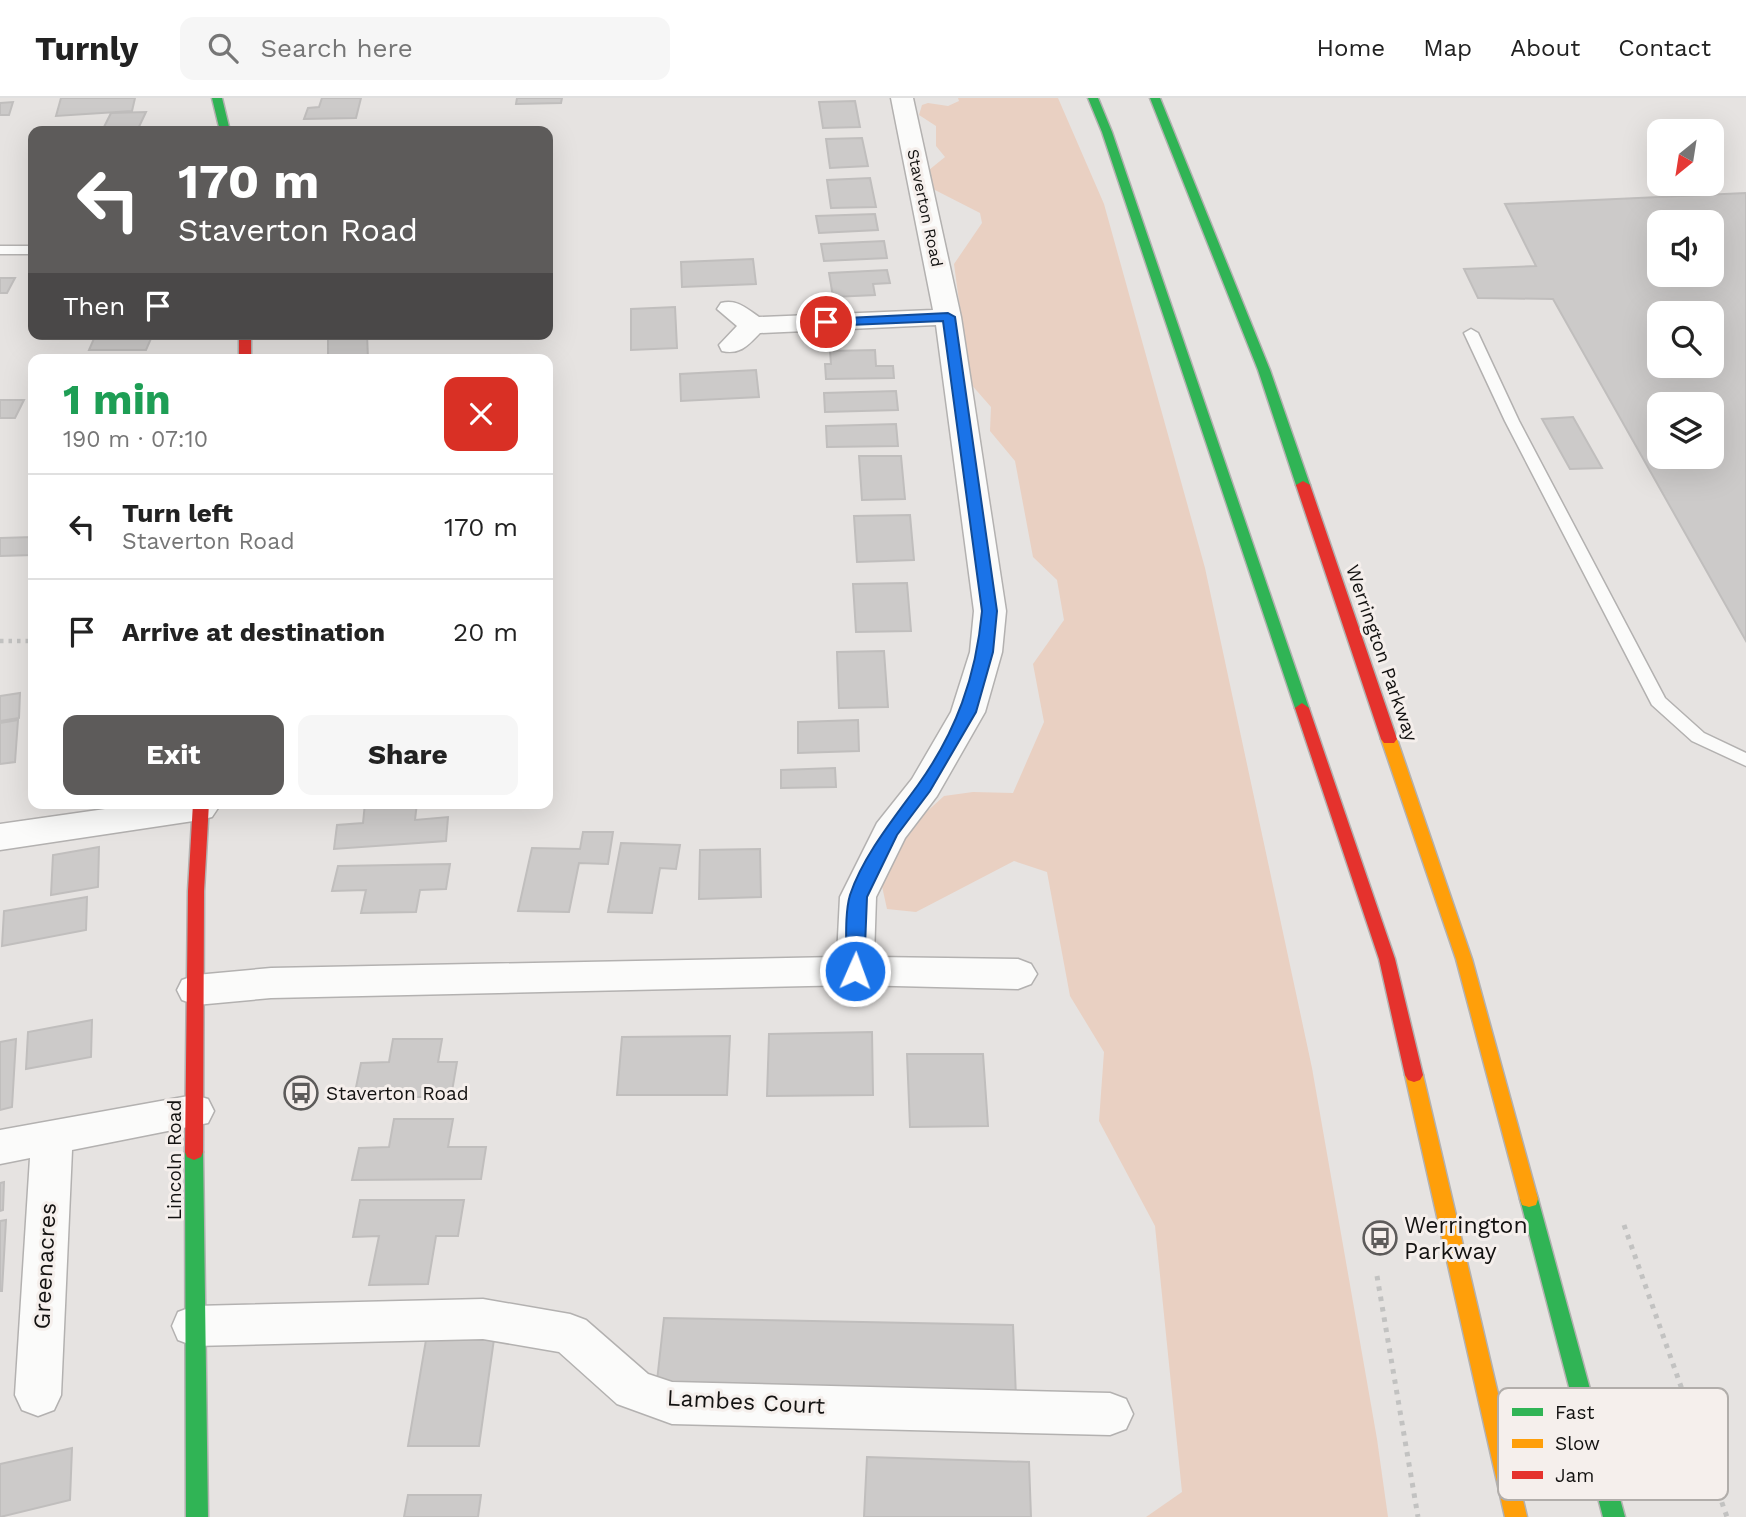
<!DOCTYPE html>
<meta charset="utf-8">
<style>
body{margin:0;font-family:"Work Sans",sans-serif;background:#f6f6f6;color:#222;height:100vh;display:flex;flex-direction:column;font-size:26px;white-space:nowrap}
*{box-sizing:border-box;margin:0}
p{font-size:23px;color:#767676}
.icon{flex:none;width:38px;height:38px;fill:none;stroke:currentColor;stroke-width:2;stroke-linecap:round;stroke-linejoin:round}
.map{position:relative;flex:1;overflow:hidden}
.sheet{position:absolute;left:28px;top:256px;width:525px;height:455px;display:flex;flex-direction:column;background:#fff;border-radius:14px;box-shadow:0 7px 28px #0002}
.sheet>*{flex:none}
.guide{position:absolute;left:28px;top:28px;width:525px;height:214px;border-radius:14px;box-shadow:0 7px 28px #0002;background:#5d5b5a;color:#fff;overflow:hidden}
.needle{width:46px;rotate:210deg}
.buttons{position:absolute;left:1647px;top:21px;display:grid;gap:14px}
.buttons a{display:grid;place-items:center;width:77px;height:77px;border-radius:14px;background:#fff;box-shadow:0 7px 28px #0002;font-size:35px}
.pin{position:absolute;display:grid;place-items:center;width:60px;height:60px;color:#fff;margin:-30px;border:4px solid #fff;border-radius:50%;box-shadow:0 2px 7px #0007}
.me{position:absolute;width:77px;margin:-38px;rotate:2deg;stroke-linejoin:round;filter:drop-shadow(0 0 5px #0008)}
.turn{display:flex;align-items:center;gap:24px;height:147px;padding:0 35px;font-size:32px}
.turn .icon{width:91px;height:91px;stroke-width:2.5}
.turn b{display:block;font-size:49px;line-height:60px}
.then{display:flex;align-items:center;height:66px;padding:0 35px;background:#0003;gap:14px;font-size:26px}
.round{display:grid;place-items:center;flex:none;width:74px;height:74px;border-radius:14px;background:#f6f6f6}
.overview{display:flex;align-items:center;justify-content:space-between;height:119px;padding:0 35px}
h1{font-size:42px;font-weight:700;line-height:52px;color:#1e9e55}
.primary-button{display:flex;gap:14px;margin-top:auto;padding:14px 35px}
.primary-button a{flex:1;height:80px;border-radius:14px;background:#5d5b5a;color:#fff;font-size:28px;font-weight:700;line-height:80px;text-align:center}
.primary-button a+a{background:#f6f6f6;color:#222}
ul{padding:0;list-style:none}
li{display:flex;align-items:center;gap:21px;height:105px;padding:0 35px;border-top:2px solid #e0e0e0}
li div{flex:1}
li b{display:block;font-size:26px}
li em{font-style:normal}
header{display:flex;align-items:center;gap:42px;box-sizing:border-box;height:98px;padding:0 35px;background:#fff;border-bottom:2px solid #e0e0e0}
header strong{font-size:33px}
nav{display:flex;gap:38px;margin-inline-start:auto;font-size:24px}
.search{width:490px;height:63px;background:#f6f6f6;display:flex;align-items:center;gap:18px;box-sizing:border-box;padding:0 24px;border-radius:14px;color:#767676;font-size:26px}
.map>svg:first-child{display:block}
.green{fill:#e9d0c2}
.building{fill:#cccac9;stroke:#c0bebd;stroke-width:2;fill-rule:evenodd}
.lines{fill:none;stroke-linecap:round;stroke-linejoin:round}
.lane-casing{stroke:#b3b1b0;stroke-width:3}
.street-casing{stroke:#b3b1b0;stroke-width:3}
.fast-casing{stroke:#b3b1b0;stroke-width:3}
.slow-casing{stroke:#b3b1b0;stroke-width:3}
.jam-casing{stroke:#b3b1b0;stroke-width:3}
.path-far1{stroke:#c2c2c1;stroke-width:4.5;stroke-dasharray:3.5 5;stroke-linecap:butt}
.path{stroke:#c2c2c1;stroke-width:5;stroke-dasharray:4.5 6;stroke-linecap:butt}
.lane{fill:#fbfbfa;fill-rule:evenodd}
.street{fill:#fbfbfa;fill-rule:evenodd}
.fast{fill:#30b455;fill-rule:evenodd}
.slow{fill:#ff9f0a;fill-rule:evenodd}
.jam{fill:#e5322d;fill-rule:evenodd}
.route{fill:#1a73e8;stroke:#114b97;stroke-width:2}
.labels{text-anchor:middle;dominant-baseline:central;stroke-width:6;stroke-linejoin:round;paint-order:stroke}
.far-street-label{font-size:16px;fill:#131211;stroke:#f5efec}
.street-label{font-size:19px;fill:#131211;stroke:#f5efec}
.poi-label{font-size:19px;fill:#131211;stroke:#f5efec;text-anchor:start}
.near-poi-label{font-size:23px;fill:#131211;stroke:#f5efec;text-anchor:start}
.near-street-label{font-size:23px;fill:#131211;stroke:#f5efec}
.key{fill:#f5efec;stroke:#b1adaa;stroke-width:2}
.key-label{font-size:19px;fill:#131211}
</style>
<header>
<strong>Turnly</strong>
<div class="search"><svg class="icon" aria-label="search" viewBox="0 0 24 24"><circle cx="10" cy="10" r="6"/><path d="M15 15l6 6"/></svg>Search here</div>
<nav><a>Home</a><a>Map</a><a>About</a><a>Contact</a></nav>
</header>
<div class="map">
<svg width="1746" height="1419" viewBox="0 0 1746 1419">
<rect width="100%" height="100%" fill="#e6e3e1"/>
<path class="green" d="M958 0H1058L1104 106 1205 470 1312 970 1377 1341 1388 1419H1146L1182 1394 1155 1128 1099 1023 1104 954 1070 898 1047 774 1014 763 916 814 887 811 880 779 901 737 944 698 973 694 1013 695 1044 624 1033 566 1064 522 1057 482 1033 459 1015 363 990 333 991 309 970 285 954 166 982 125 980 115 933 91 929 72 945 59 936 48V28L919 17 922 7 928 5 948 8 959 3Z"/>
<path class="building" d="M61 0H135L132 13 56 18Z
M322 0H361L356 20 304 21 308 10 319 9Z
M517 0H562L561 5 516 6Z
M855 3 860 29 823 30 819 4Z
M13 4 9 17H0V5Z
M146 14 137 33H102L111 15Z
M862 40 868 68 830 70 826 41Z
M870 80 876 109 831 110 827 82Z
M1746 95V543L1553 201 1478 200 1464 171 1536 168 1505 106ZM1659 124H1712V177H1659ZM1659 215H1712V268H1659ZM1659 306H1712V359H1659Z
M875 116 878 132 819 135 816 118Z
M884 143 887 160 824 163 821 146Z
M753 161 756 186 682 189 681 164Z
M887 172 890 185 873 186 875 197 833 199 829 175Z
M0 180H15L7 195H0Z
M675 209 677 250 631 252V211Z
M96 236H153L146 252H89Z
M328 236H367L368 261H328Z
M875 252 876 268H893L894 280 826 281 825 266H831L830 253Z
M756 272 759 299 681 303 680 276Z
M896 293 898 312 825 314 824 295Z
M0 302H24L15 320H0Z
M1573 319 1602 370 1570 371 1542 321Z
M896 326 898 348 827 349 826 328Z
M859 358H901L905 401 862 402Z
M910 417 914 462 857 464 854 418Z
M33 439V457L0 458V440Z
M907 485 911 533 856 534 853 486Z
M884 553 888 609 839 610 837 554Z
M20 595 19 620 0 623V598Z
M18 622 15 664 0 666V625Z
M858 622 859 653 798 655V624Z
M835 670 836 689 781 690V672Z
M365 705H417L415 722 448 719 446 743 334 751 337 727 363 725Z
M583 734H613L608 766 579 765 569 814 518 813 532 750 580 751Z
M621 745 680 747 676 771 660 770 652 815 608 814Z
M99 749 98 789 51 797 53 757Z
M760 751 761 799 699 801 700 752Z
M450 766 446 791 420 792 416 814 361 815 366 792 332 793 338 768Z
M87 799 86 832 2 848 4 813Z
M92 922 91 959 26 971 28 934Z
M872 934 873 997 767 998 769 936Z
M730 938 727 997H617L622 939Z
M16 941 12 1009 0 1012V944Z
M393 941H442L438 964H457L451 999H354L361 965 389 964Z
M907 956H983L988 1028 910 1029Z
M394 1021H453L448 1049H486L481 1081 352 1082 359 1050 389 1049Z
M4 1084 3 1112 0 1113V1085Z
M360 1102H464L458 1138H436L428 1186 369 1187 379 1138 353 1139Z
M6 1122 2 1193H0V1123Z
M664 1220 1013 1227 1016 1299 656 1292Z
M494 1241 479 1348H408L426 1242Z
M72 1350 70 1402 0 1419V1366Z
M867 1359 1029 1364 1031 1419H864Z
M408 1397H481L478 1419H404Z"/>
<g class="lines">
<defs>
<path id="lane" d="M0 148H33V156H0Z
M1471 231 1478 235 1519 323 1665 600 1704 635 1746 655V668L1692 643 1652 607 1505 323 1464 235Z"/>
<path id="street" d="M891 0H913L961 219 1006 513 1002 554 985 614 937 698 905 740 876 799 874 859 1018 861 1031 866 1037 876 1031 886 1018 891 855 887 271 900 196 907 182 902 177 892 182 882 196 877 271 870 837 859 840 799 877 725 912 681 951 614 970 554 974 513 936 227 760 235C748 247 741 257 722 253L719 247 737 228 717 211 721 205C737 201 746 210 759 219L933 212Z
M147 705H215L218 710 212 719 200 722 0 752V726Z
M194 997 208 1001 214 1013 208 1025 72 1052 61 1297 54 1312 38 1318 22 1312 15 1297 30 1060 0 1066V1032Z
M483 1201 570 1216 586 1222 648 1276 672 1284 1110 1295 1126 1301 1133 1316 1126 1331 1110 1337 672 1326 617 1306 559 1254 483 1241 194 1248 178 1242 172 1228 178 1214 194 1208Z"/>
<path id="fast" d="M212 0H222L230 33H220Z
M1088 0H1098L1112 34 1309 610 1307 614 1302 615 1295 610 1102 34Z
M1150 0H1160L1270 272 1310 387 1308 390H1298L1296 387 1258 272Z
M194 1046 201 1049 203 1054 208 1419H186L185 1054 187 1049Z
M1529 1093 1536 1095 1538 1101 1625 1419H1603L1520 1101 1522 1095Z"/>
<path id="slow" d="M1389 636 1397 641 1472 861 1538 1101 1536 1107 1529 1109 1522 1107 1520 1101 1456 861 1381 641Z
M1414 970 1420 972 1423 977 1527 1419H1505L1405 977 1408 972Z"/>
<path id="jam" d="M239 236H251V261H239Z
M1303 383 1310 387 1397 641 1394 645H1384L1381 641 1296 387Z
M1302 605 1309 610 1395 861 1423 977 1420 982 1414 984 1408 982 1405 977 1379 861 1295 610Z
M193 705H209L204 793 203 1054 201 1059 194 1062 187 1059 185 1054 188 793Z"/>
</defs>
<use href="#lane" class="lane-casing"/>
<use href="#street" class="street-casing"/>
<use href="#fast" class="fast-casing"/>
<use href="#slow" class="slow-casing"/>
<use href="#jam" class="jam-casing"/>
<path class="path-far1" d="M0 543H33"/>
<path class="path" d="M1624 1127 1727 1419
M1377 1178 1418 1419"/>
<use href="#lane" class="lane"/>
<use href="#street" class="street"/>
<use href="#fast" class="fast"/>
<use href="#slow" class="slow"/>
<use href="#jam" class="jam"/>
</g>
<path class="route" d="M948 215 955 219 997 513 993 554 976 614 930 693 897 737 867 799 864 873 861 877H849L846 873C847 851 844 817 850 797 863 758 894 720 918 687 956 634 976 579 982 513L943 223 826 228 820 224 826 221Z"/>
<defs>
<symbol id="bus-ring" viewBox="-11 -11 22 22"><circle r="9.5" fill="#f5efec" stroke="#5d5b5a" stroke-width="1.5"/><path d="M-5-6H5V4H4V6H2V4H-2V6H-4V4H-5ZM-3.5-4V0h7V-4ZM-3.5 1.2v1.5H-2V1.2ZM2 1.2v1.5H3.5V1.2Z" fill="#5d5b5a"/></symbol>
</defs>
<g fill-rule="evenodd">
<use href="#bus-ring" x="282" y="976" width="38" height="38"/>
<use href="#bus-ring" x="1361" y="1121" width="38" height="38"/>
</g>
<g class="labels">
<g class="far-street-label">
<text transform="translate(925 110) rotate(78)">Staverton Road</text>
</g>
<g class="street-label">
<text transform="translate(1382 555) rotate(71)">Werrington Parkway</text>
<text transform="translate(174 1062) rotate(-90)">Lincoln Road</text>
</g>
<g class="poi-label">
<text x="326" y="995">Staverton Road</text>
</g>
<g class="near-poi-label">
<text x="1404" y="1127">Werrington<tspan x="1404" dy="26">Parkway</tspan></text>
</g>
<g class="near-street-label">
<text transform="translate(45 1168) rotate(-87)">Greenacres</text>
<text transform="translate(746 1304) rotate(3)">Lambes Court</text>
</g>
</g>
<rect x="1498" y="1290" width="230" height="112" rx="10" class="key"/>
<rect x="1512" y="1310" width="31" height="8" fill="#30b455"/>
<rect x="1512" y="1341" width="31" height="9" fill="#ff9f0a"/>
<rect x="1512" y="1373" width="31" height="8" fill="#e5322d"/>
<g class="key-label">
<text x="1555" y="1321">Fast</text>
<text x="1555" y="1352">Slow</text>
<text x="1555" y="1384">Jam</text>
</g>
</svg>
<div class="buttons">
<a><svg class="needle" viewBox="-14 -14 28 28"><path d="M0-13l5 13h-10z" fill="#e53935"/><path d="M0 13l5-13h-10z" fill="#767676"/></svg></a>
<a><svg class="icon" aria-label="sound" viewBox="0 0 24 24"><path d="M4 9h4l5-4v14l-5-4H4zM17 9q2 3 0 6"/></svg></a>
<a><svg class="icon" aria-label="search" viewBox="0 0 24 24"><circle cx="10" cy="10" r="6"/><path d="M15 15l6 6"/></svg></a>
<a><svg class="icon" aria-label="layers" viewBox="0 0 24 24"><path d="M12 4l9 5-9 5-9-5zM3 14l9 5 9-5"/></svg></a>
</div>
<div class="pin" style="left:826px;top:224px;background:#d93025"><svg class="icon" aria-label="arrive" viewBox="0 0 24 24"><path d="M6 21V4h12l-3 4 3 4H6"/></svg></div>
<svg class="me" style="left:855px;top:873px" viewBox="-20 -20 40 40"><circle r="17" fill="#1a73e8" stroke="#fff" stroke-width="3"/><path d="M0-11L8 9 0 5-8 9z" fill="#fff"/></svg>
<div class="guide">
<div class="turn"><svg class="icon" aria-label="left" viewBox="0 0 24 24"><path d="M17 20v-9H6M10 6l-5 5 5 5"/></svg><div><b>170 m</b>Staverton Road</div></div>
<div class="then">Then<svg class="icon" aria-label="arrive" viewBox="0 0 24 24"><path d="M6 21V4h12l-3 4 3 4H6"/></svg></div>
</div>
<section class="sheet">
<div class="overview"><div><h1>1 min</h1><p>190 m · 07:10</p></div><a class="round" style="background:#d93025;color:#fff"><svg class="icon" aria-label="close" viewBox="0 0 24 24"><path d="M6 6l12 12M18 6L6 18"/></svg></a></div>
<ul>
<li><svg class="icon" aria-label="left" viewBox="0 0 24 24"><path d="M17 20v-9H6M10 6l-5 5 5 5"/></svg><div><b>Turn left</b><p>Staverton Road</p></div><em>170 m</em></li>
<li><svg class="icon" aria-label="arrive" viewBox="0 0 24 24"><path d="M6 21V4h12l-3 4 3 4H6"/></svg><div><b>Arrive at destination</b></div><em>20 m</em></li>
</ul>
<div class="primary-button"><a>Exit</a><a>Share</a></div>
</section>
</div>
